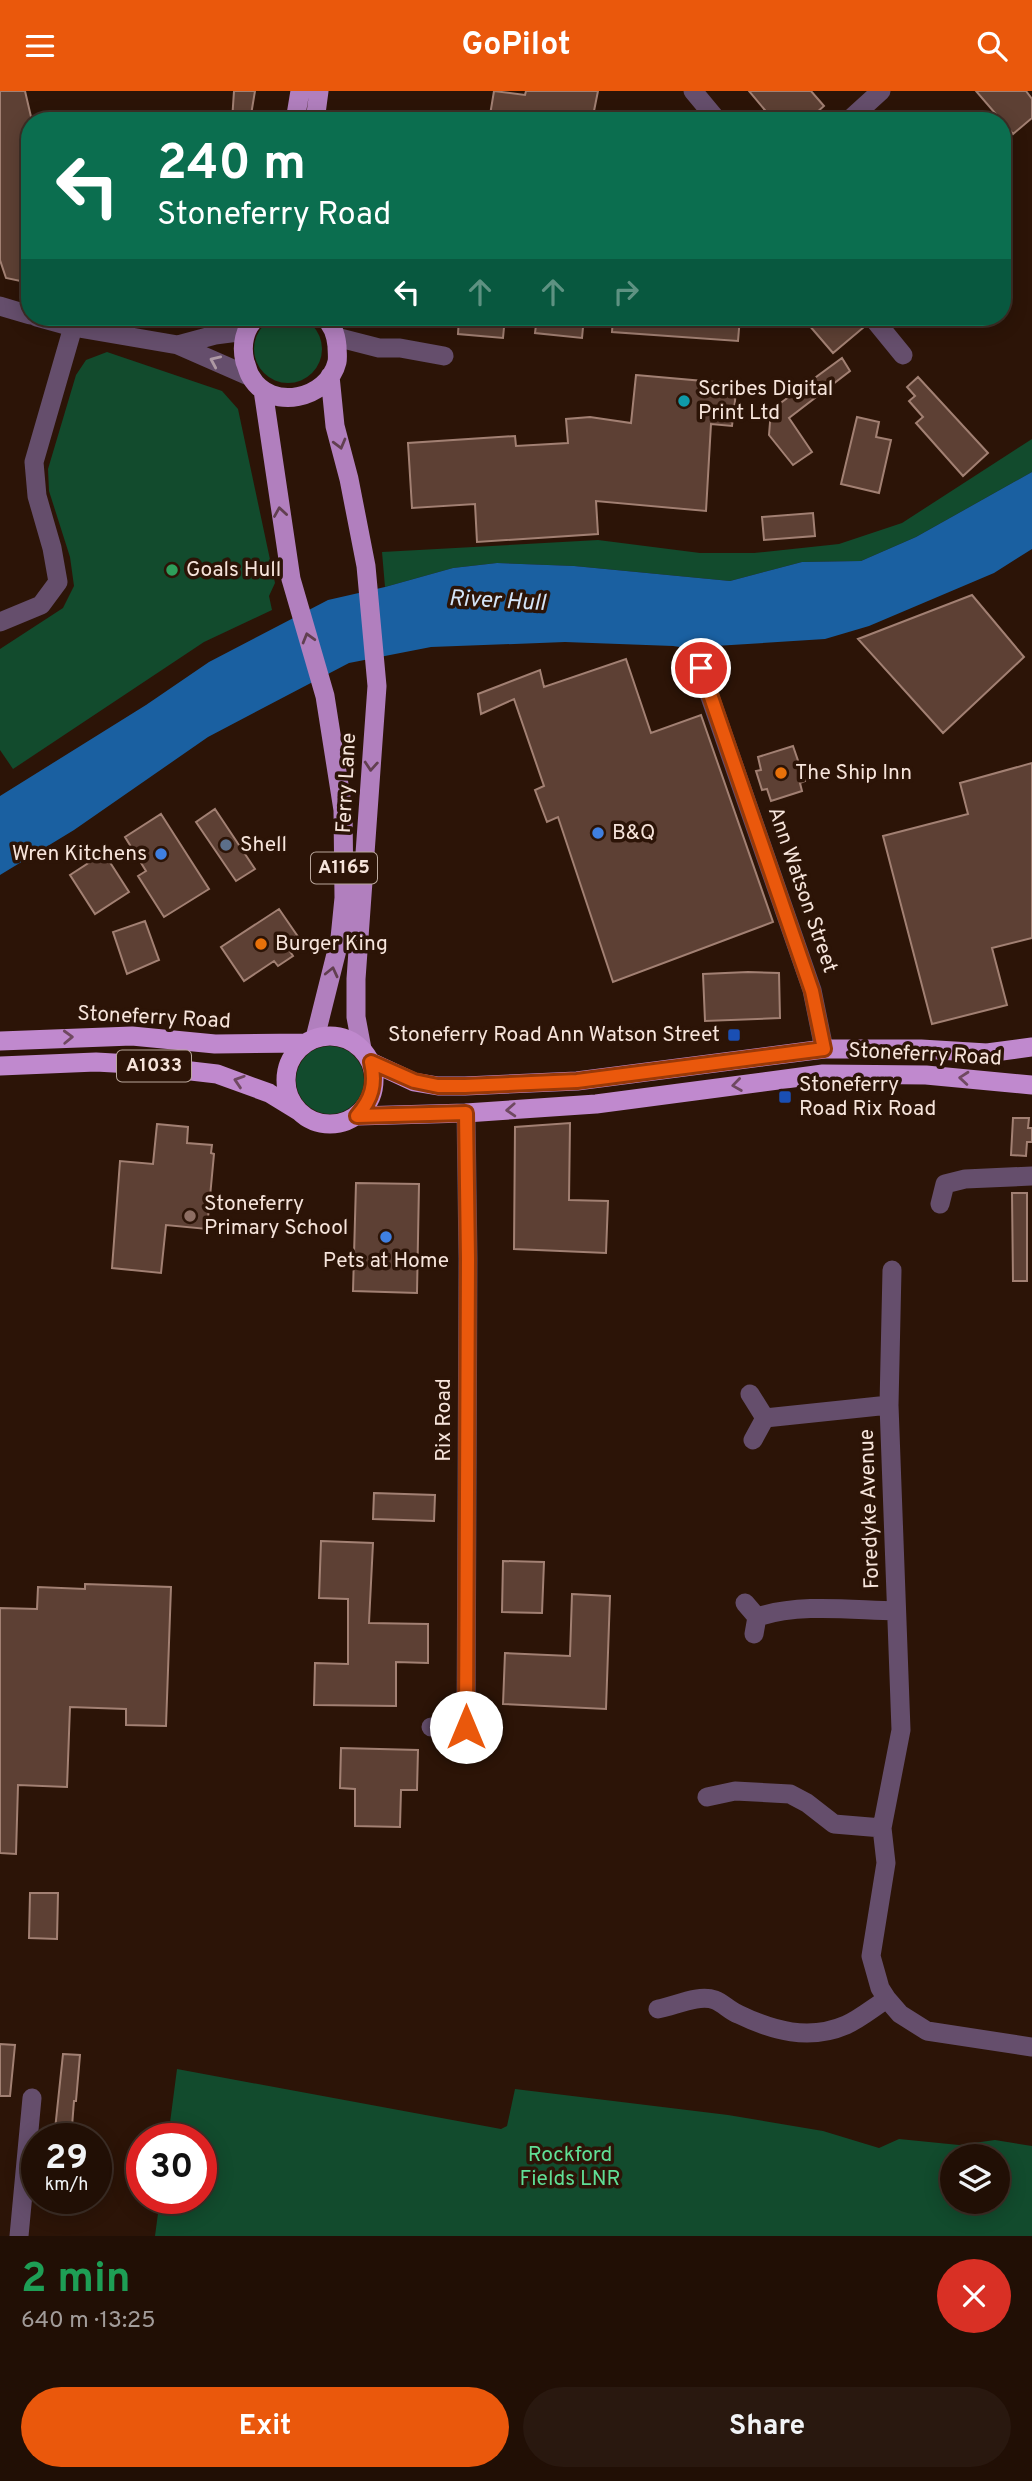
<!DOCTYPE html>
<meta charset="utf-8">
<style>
body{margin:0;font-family:Overpass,sans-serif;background:#29180f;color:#f1f3f6;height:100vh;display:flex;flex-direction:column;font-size:26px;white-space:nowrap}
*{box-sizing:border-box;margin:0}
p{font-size:23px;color:#a29c9a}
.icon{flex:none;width:38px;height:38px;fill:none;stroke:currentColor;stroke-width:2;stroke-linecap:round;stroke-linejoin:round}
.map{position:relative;height:2145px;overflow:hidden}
.sheet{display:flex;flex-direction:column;background:#210f05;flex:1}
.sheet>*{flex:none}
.top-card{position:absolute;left:21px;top:21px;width:990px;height:214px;border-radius:28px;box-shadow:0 4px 18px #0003,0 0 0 2px #3e2f27;background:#0b6e4f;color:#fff;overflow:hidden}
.buttons{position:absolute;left:940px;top:2053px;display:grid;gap:14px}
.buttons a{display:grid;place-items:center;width:70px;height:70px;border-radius:50%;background:#210f05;box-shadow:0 4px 18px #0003,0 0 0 2px #3e2f27;font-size:35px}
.speed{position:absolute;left:21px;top:2032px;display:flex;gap:14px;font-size:35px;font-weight:700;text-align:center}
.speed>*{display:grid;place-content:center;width:91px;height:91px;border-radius:50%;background:#210f05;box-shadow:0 4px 18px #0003,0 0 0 2px #3e2f27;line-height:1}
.speed small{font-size:18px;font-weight:400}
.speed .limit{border:10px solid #d22;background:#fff;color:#111}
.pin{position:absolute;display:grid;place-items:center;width:60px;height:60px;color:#fff;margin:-30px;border:4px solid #fff;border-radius:50%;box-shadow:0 2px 7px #0007}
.me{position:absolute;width:77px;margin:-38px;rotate:0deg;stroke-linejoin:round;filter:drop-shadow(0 0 5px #0008)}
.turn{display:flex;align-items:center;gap:24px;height:147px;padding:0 21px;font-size:32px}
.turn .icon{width:91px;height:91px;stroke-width:2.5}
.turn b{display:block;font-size:49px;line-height:60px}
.lanes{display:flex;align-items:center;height:66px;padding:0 21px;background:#0003;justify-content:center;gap:35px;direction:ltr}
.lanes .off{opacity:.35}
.round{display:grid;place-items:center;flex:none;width:74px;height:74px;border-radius:37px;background:#29180f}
.summary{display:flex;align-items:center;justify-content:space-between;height:119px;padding:0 21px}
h1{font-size:42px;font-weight:700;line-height:52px;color:#1e9e55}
.action{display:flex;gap:14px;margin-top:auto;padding:14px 21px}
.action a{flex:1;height:80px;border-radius:42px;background:#ea580c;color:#fff;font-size:28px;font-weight:700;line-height:80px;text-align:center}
.action a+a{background:#29180f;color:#f1f3f6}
header{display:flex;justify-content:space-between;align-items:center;height:91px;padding:0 21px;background:#ea580c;color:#fff;font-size:32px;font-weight:700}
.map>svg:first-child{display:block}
.green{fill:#124b2d;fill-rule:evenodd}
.water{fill:#1a60a1}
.building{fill:#5d4034;stroke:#a28073;stroke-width:2}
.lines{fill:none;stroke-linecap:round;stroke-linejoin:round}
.minor{stroke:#654e6c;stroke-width:19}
.primary{stroke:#b17fbe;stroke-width:19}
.trunk{stroke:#c089ce;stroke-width:19}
.oneway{stroke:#ae99a4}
.oneway2{stroke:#613f50}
.oneway3{stroke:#6f4961}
.route-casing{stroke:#983908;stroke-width:18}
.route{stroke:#ea580c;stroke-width:12}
.culture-dot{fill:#0f9aa8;stroke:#2c1407;stroke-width:2.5}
.leisure-dot{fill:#2e9e5b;stroke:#2c1407;stroke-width:2.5}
.food-dot{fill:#e8710a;stroke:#2c1407;stroke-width:2.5}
.shop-dot{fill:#3f7fe0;stroke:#2c1407;stroke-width:2.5}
.service-dot{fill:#5c6f8a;stroke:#2c1407;stroke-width:2.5}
.transit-dot{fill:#1a4fb4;stroke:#2c1407;stroke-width:2.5}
.education-dot{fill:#8d6e63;stroke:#2c1407;stroke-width:2.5}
.labels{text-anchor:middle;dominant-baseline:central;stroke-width:7;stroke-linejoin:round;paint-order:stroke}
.shield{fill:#2c1407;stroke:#b9a69b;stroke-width:2}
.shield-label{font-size:19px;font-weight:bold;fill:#f6e4db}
.poi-label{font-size:21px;fill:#f6e4db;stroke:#2c1407;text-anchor:start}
.street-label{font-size:21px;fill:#f6e4db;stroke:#2c1407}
.park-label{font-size:21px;fill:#60df96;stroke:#2c1407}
.water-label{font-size:23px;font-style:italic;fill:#d5e5f8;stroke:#2c1407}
</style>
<header><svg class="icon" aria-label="menu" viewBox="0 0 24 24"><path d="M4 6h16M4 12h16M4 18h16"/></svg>GoPilot<svg class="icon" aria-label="search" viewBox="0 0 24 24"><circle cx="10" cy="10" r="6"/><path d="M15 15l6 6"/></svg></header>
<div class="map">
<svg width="1032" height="2145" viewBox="0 0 1032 2145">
<rect width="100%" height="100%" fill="#2c1407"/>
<path class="green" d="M254 258a34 34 0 1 1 68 0a34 34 0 1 1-68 0Z
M107 261 222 300 238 318 275 492 269 505 272 519 204 551 13 678 0 659V558L63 517 74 495 70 466 49 400 48 378 76 284 86 269Z
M1032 348V381L916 446 861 470 802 471 730 490 574 475 497 472 453 477 385 496 382 461 598 449 700 462H754L839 453 902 432Z
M296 989a34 34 0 1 1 68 0a34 34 0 1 1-68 0Z
M177 1978 501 2038 507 2035 515 1998 728 2024 823 2040 879 2057 899 2048 959 2054 995 2049 1032 2055V2145H155L160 2107H201V2048L168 2047ZM998 2065V2110H952V2065Z"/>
<path class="water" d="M1032 381V458L994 482 869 535 825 548 715 555 714 561 673 555 565 551 431 556 349 572 208 646 74 739 0 784V705L146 614 209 571 328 509 385 496 453 477 497 472 574 475 730 490 802 471 861 470 916 446Z"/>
<path class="building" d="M0 0H25L32 30H30V192L6 187 0 169Z
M234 0H255L250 30H232Z
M494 0 525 4 526 0H598L592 30H489Z
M749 0H811L824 15 807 30H774Z
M976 0H1026L1032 8V27L1013 43Z
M459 226H505L503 247 458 243Z
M537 226H584L582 247 535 242Z
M613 226H740L738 250 612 241Z
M802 226H860L864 236 833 262Z
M842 267 850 280 789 327 812 361 793 374 769 344 771 319Z
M636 284 737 293 732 335 711 333 706 420 596 410 598 443 477 451 475 413 412 417 408 352 515 345 516 355 568 352 566 328 590 326 631 332Z
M918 286 988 362 963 385 916 332 923 326 909 310 915 305 907 296Z
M857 326 879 331 876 346 891 349 879 402 841 393Z
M813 422 815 445 764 449 762 426Z
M972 504 1024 566 943 642 858 548Z
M626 568 651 642 701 624 773 831 613 891 558 726 547 731 535 699 544 695 514 608 481 623 478 603 540 579 544 596Z
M793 655 805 690 800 692 802 700 771 710 767 698 762 699 756 680 761 679 758 666Z
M1032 672V847L992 857 1007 914 932 933 883 745 968 723 960 692Z
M215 718 255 778 236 790 196 731Z
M161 723 209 798 164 826 138 785 146 780 125 746Z
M104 762 129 801 95 823 70 784Z
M279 818 301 850 289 859 293 865 278 875 274 870 244 890 221 856Z
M145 830 159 869 127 883 113 841Z
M748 881 779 882 780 927 705 930 703 883Z
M1013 1027H1029L1028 1037H1032V1051H1027L1026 1065 1011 1064Z
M570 1032 569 1109 608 1110 606 1162 514 1158 515 1036Z
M157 1033 188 1036 187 1052 212 1054 211 1062 214 1063 207 1138 166 1134 161 1182 112 1177 120 1070 153 1073Z
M356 1092 419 1093 417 1202 353 1200Z
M1012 1102H1027V1190H1013Z
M374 1402 435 1404 434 1430 373 1428Z
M321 1450 373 1452 369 1532 428 1533V1572L396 1571V1615L314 1614 315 1572 348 1573V1508L319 1507Z
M503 1470 544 1471 542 1522 502 1521Z
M85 1493 171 1496 166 1635 126 1634V1618L70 1616 67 1696 18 1694 16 1763 0 1762V1517L37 1518 38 1496 85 1498Z
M572 1503 610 1505 606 1618 503 1613 505 1562 570 1565Z
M341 1657 418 1659 417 1699H401L400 1736 355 1735V1698L340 1697Z
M30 1802H58L57 1848 29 1847Z
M0 1953 15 1954 10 2005H0Z
M63 1963 80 1964 76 2010H74L71 2048H54Z"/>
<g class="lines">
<path class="minor" d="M693 0 718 30
M848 30 881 0
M0 215 30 224
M37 226 73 236 178 254 251 286
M872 226 903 264
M336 246 379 257H400L444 265
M178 254 215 244 246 240
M0 531 41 514 58 491 52 457 37 405 34 371 73 236
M700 577 812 899 824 958
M466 1022 468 1168 466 1636
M940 1113 945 1093 965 1088 1032 1085
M892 1179 889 1314 901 1639 882 1737 886 1772 871 1865 880 1897 887 1908 900 1923 927 1940 1032 1956
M750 1303 765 1327 753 1349
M765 1327 889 1314
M745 1512 757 1526 754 1543
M757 1526C801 1512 850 1519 896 1520
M431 1636 493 1638
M707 1706 735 1700 790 1703 807 1712 834 1733 882 1737
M658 1918C675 1915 698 1903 715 1909 723 1912 730 1920 738 1923 773 1940 809 1950 846 1934 860 1928 874 1916 887 1908
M19 2145 32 2007"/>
<path class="primary" d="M295 30 300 0
M315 30 319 0
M257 226C244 237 241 255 245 271 247 275 248 282 251 286 271 321 328 308 337 271 338 266 337 260 337 255 336 244 332 233 324 226
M330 285 335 335 349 388 366 475 377 595 356 888V926L362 958
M263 299 291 488 325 605 343 719 344 807 340 847 315 947"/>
<path class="trunk" d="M286 989a44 44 0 1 1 88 0a44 44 0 1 1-88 0Z
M0 950 132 945 215 953 306 952
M371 971 414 991 438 995H465L577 990 824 958H921L987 962 1032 956
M0 975 96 971 131 973 217 983 269 1002 300 1021
M357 1025 466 1022 596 1013 823 983 926 984 1032 994"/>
</g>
<defs><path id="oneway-chevron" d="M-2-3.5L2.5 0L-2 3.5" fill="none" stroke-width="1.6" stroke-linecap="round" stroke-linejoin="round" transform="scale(1.75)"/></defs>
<use class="oneway" href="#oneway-chevron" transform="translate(215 270) rotate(-156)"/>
<g class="oneway2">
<use href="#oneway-chevron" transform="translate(340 353) rotate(75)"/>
<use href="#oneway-chevron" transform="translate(280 421) rotate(-99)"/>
<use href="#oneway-chevron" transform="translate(308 547) rotate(-106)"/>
<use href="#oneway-chevron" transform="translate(371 675) rotate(94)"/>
<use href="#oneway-chevron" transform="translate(332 881) rotate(-77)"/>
</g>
<g class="oneway3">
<use href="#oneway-chevron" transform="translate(68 946) rotate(-2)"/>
<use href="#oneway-chevron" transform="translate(964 987) rotate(-175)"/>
<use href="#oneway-chevron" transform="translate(239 990) rotate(-162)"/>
<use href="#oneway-chevron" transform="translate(737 994) rotate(172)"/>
<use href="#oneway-chevron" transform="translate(511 1019) rotate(177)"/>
</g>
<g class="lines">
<defs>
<path id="route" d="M466 1636 468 1168 466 1022 357 1025C372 1008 376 993 371 971L414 990 438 995H465L577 990 824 958 812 900 701 577"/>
</defs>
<use href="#route" class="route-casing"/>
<use href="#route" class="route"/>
</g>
<circle class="culture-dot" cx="684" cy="310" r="7"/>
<circle class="leisure-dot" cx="172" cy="479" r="7"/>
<g class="food-dot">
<circle cx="781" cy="682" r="7"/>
<circle cx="261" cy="853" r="7"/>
</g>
<g class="shop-dot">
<circle cx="598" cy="742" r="7"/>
<circle cx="161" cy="763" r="7"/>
<circle cx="386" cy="1146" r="7"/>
</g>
<circle class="service-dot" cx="226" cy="754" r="7"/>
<g class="transit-dot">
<rect x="727" y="937" width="14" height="14" rx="3.5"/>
<rect x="778" y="999" width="14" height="14" rx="3.5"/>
</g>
<circle class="education-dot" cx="190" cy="1125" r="7"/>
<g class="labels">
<g class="shield">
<rect x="311" y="761.5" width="66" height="31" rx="5"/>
<rect x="117" y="959.5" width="74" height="31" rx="5"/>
</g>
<g class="shield-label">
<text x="344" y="777">A1165</text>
<text x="154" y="975">A1033</text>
</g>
<g class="poi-label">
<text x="698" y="298">Scribes Digital<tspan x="698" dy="24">Print Ltd</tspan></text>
<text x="186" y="479">Goals Hull</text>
<text x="795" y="682">The Ship Inn</text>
<text x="612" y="742">B&amp;Q</text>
<text x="240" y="754">Shell</text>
<text x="147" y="763" text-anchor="end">Wren Kitchens</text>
<text x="275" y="853">Burger King</text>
<text x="720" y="944" text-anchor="end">Stoneferry Road Ann Watson Street</text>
<text x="799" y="994">Stoneferry<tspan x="799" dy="24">Road Rix Road</tspan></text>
<text x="204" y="1113">Stoneferry<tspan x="204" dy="24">Primary School</tspan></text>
<text x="386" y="1170" text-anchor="middle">Pets at Home</text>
</g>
<g class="street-label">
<text transform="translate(347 692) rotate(-87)">Ferry Lane</text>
<text transform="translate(802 799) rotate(71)">Ann Watson Street</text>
<text transform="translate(154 927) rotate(3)">Stoneferry Road</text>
<text transform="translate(925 964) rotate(3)">Stoneferry Road</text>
<text transform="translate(444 1329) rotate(-90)">Rix Road</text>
<text transform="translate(870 1418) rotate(-92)">Foredyke Avenue</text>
</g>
<g class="park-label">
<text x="570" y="2064">Rockford<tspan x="570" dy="24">Fields LNR</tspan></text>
</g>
<g class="water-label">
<text transform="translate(497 511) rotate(3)">River Hull</text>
</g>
</g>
</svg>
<div class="buttons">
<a><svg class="icon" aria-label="layers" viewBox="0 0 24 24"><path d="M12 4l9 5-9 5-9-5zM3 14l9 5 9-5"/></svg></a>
</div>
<div class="speed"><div>29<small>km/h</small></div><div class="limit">30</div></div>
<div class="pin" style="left:701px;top:577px;background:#d93025"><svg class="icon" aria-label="arrive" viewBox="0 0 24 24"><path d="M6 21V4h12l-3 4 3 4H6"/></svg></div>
<svg class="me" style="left:466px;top:1636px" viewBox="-20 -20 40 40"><circle r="19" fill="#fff"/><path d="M0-13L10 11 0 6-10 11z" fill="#ea580c"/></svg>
<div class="top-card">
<div class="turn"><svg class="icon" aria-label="left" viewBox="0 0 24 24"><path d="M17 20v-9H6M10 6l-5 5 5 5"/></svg><div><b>240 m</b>Stoneferry Road</div></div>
<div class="lanes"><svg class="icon" aria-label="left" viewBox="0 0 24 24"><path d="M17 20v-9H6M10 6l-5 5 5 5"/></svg><svg class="icon off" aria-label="ahead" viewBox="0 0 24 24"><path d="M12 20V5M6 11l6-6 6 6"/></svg><svg class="icon off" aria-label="ahead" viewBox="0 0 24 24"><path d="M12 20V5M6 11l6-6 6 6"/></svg><svg class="icon off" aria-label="right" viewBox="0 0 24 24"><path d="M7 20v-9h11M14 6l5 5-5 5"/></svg></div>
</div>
</div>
<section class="sheet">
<div class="summary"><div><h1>2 min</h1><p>640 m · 13:25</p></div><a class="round" style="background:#d93025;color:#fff"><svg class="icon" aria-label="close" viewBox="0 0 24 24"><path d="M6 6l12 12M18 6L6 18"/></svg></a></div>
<div class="action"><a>Exit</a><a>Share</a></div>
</section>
